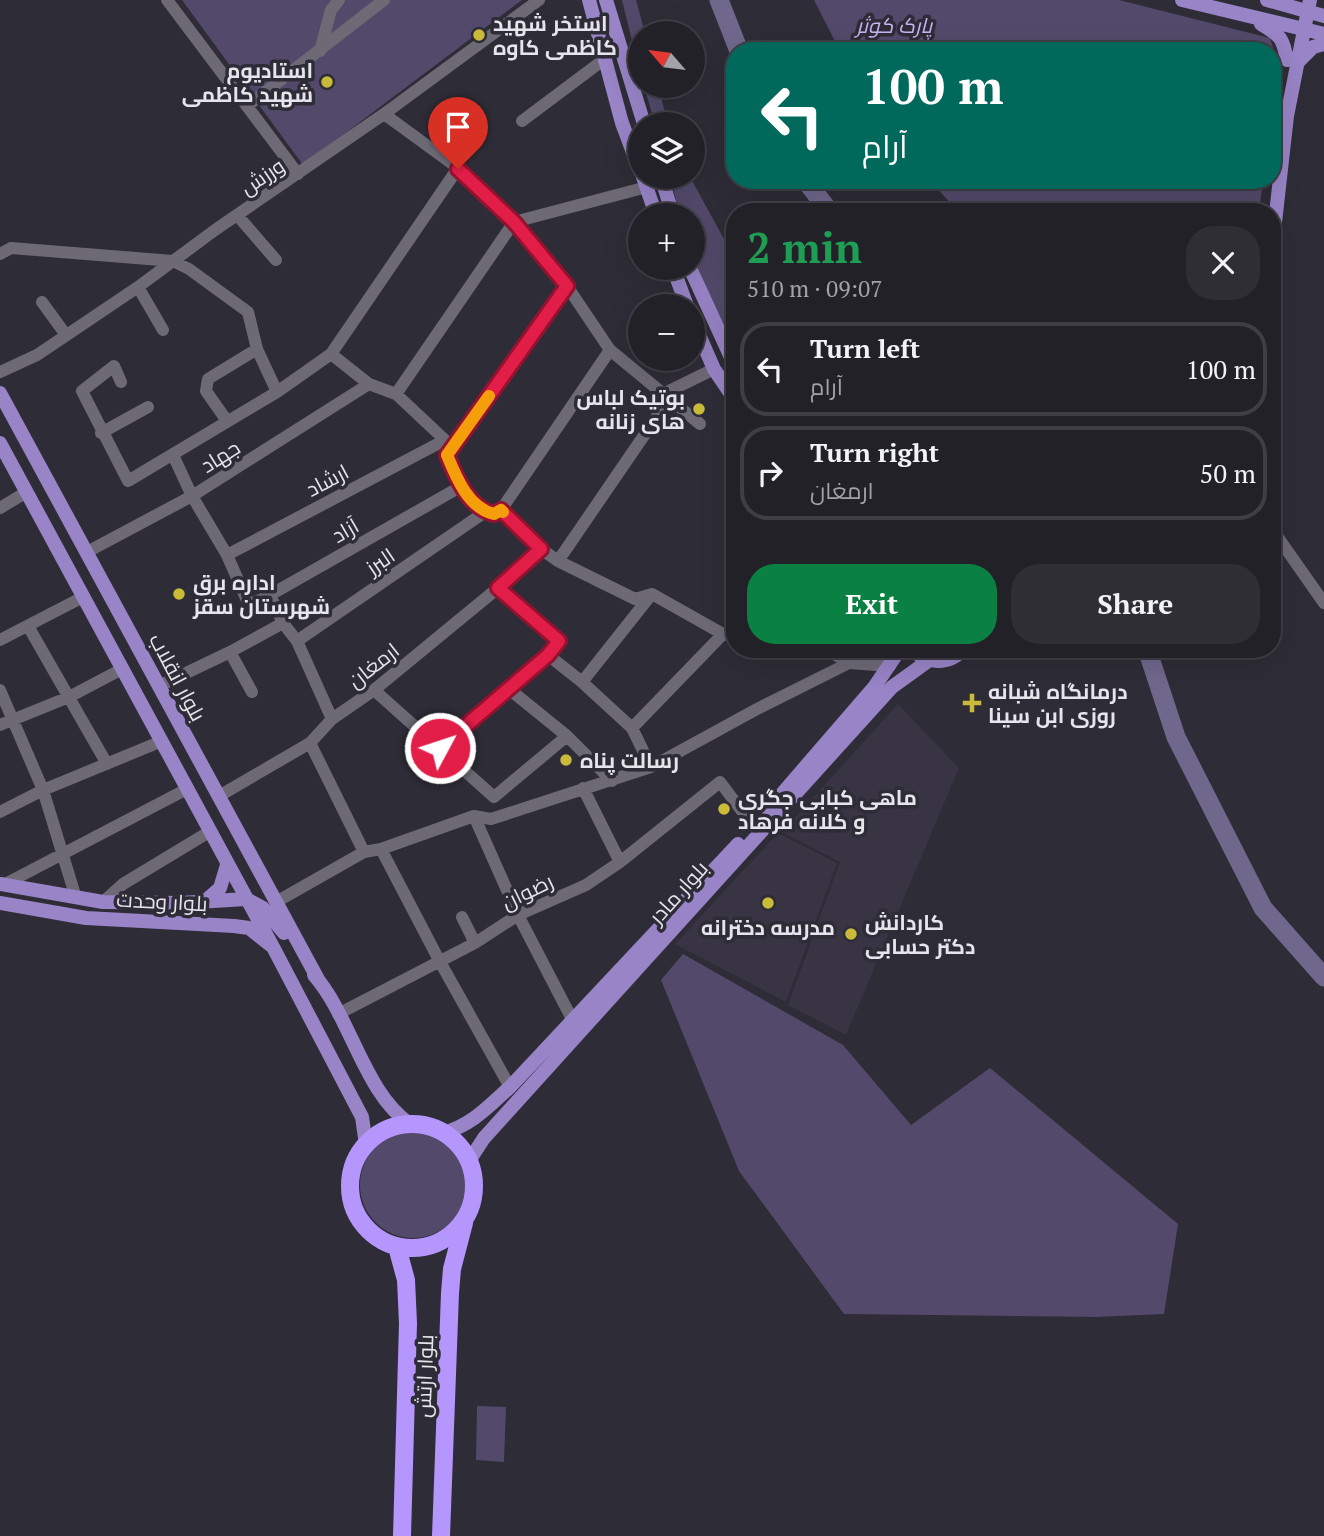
<!DOCTYPE html>
<meta charset="utf-8">
<style>
body{margin:0;font-family:"PT Serif",Cairo,serif;background:#2e2e34;color:#f1f3f6;height:100vh;display:flex;flex-direction:column;font-size:26px;white-space:nowrap}
*{box-sizing:border-box;margin:0}
p{font-size:23px;color:#a2a3a8}
.icon{flex:none;width:38px;height:38px;fill:none;stroke:currentColor;stroke-width:2;stroke-linecap:round;stroke-linejoin:round}
.map{position:relative;flex:1;overflow:hidden}
.details{position:absolute;left:726px;top:203px;width:555px;height:455px;display:flex;flex-direction:column;background:#222128;border-radius:28px;box-shadow:0 7px 28px #0002,0 0 0 2px #3f3e45}
.details>*{flex:none}
.guide{position:absolute;left:726px;top:42px;width:555px;height:147px;border-radius:28px;box-shadow:0 7px 28px #0002,0 0 0 2px #3f3e45;background:#00695c;color:#fff;overflow:hidden}
.needle{width:46px;rotate:298deg}
.buttons{position:absolute;left:628px;top:21px;display:grid;gap:14px}
.buttons a{display:grid;place-items:center;width:77px;height:77px;border-radius:50%;background:#222128;box-shadow:0 7px 28px #0002,0 0 0 2px #3f3e45;font-size:35px}
.pin{position:absolute;display:grid;place-items:center;width:60px;height:60px;color:#fff;margin:-72px -30px;border-radius:50% 50% 50% 0;rotate:-45deg;box-shadow:0 0 7px #0007}
.pin .icon{rotate:45deg}
.me{position:absolute;width:77px;margin:-38px;rotate:50deg;stroke-linejoin:round;filter:drop-shadow(0 0 5px #0008)}
.turn{display:flex;align-items:center;gap:24px;height:147px;padding:0 21px;font-size:32px}
.turn .icon{width:91px;height:91px;stroke-width:2.5}
.turn b{display:block;font-size:49px;line-height:60px}
.round{display:grid;place-items:center;flex:none;width:74px;height:74px;border-radius:28px;background:#2e2e34}
.head{display:flex;align-items:center;justify-content:space-between;height:119px;padding:0 21px}
h1{font-size:42px;font-weight:800;line-height:52px;color:#1e9e55}
.cta{display:flex;gap:14px;margin-top:auto;padding:14px 21px}
.cta a{flex:1;height:80px;border-radius:28px;background:#0b8043;color:#fff;font-size:28px;font-weight:800;line-height:80px;text-align:center}
.cta a+a{background:#2e2e34;color:#f1f3f6}
ul{padding:0;list-style:none}
li{display:flex;align-items:center;gap:21px;height:94px;margin:0 14px 10px;padding:0 7px;border:4px solid #3f3e45;border-radius:28px}
li div{flex:1}
li b{display:block;font-size:26px}
li em{font-style:normal}
.map>svg:first-child{display:block}
.built{fill:#383444}
.green{fill:#534a6b}
.lines{fill:none;stroke-linecap:round;stroke-linejoin:round}
.river{stroke:#70678c;stroke-width:19}
.minor{stroke:#6d6a76;stroke-width:12}
.major{stroke:#9884c6;stroke-width:14}
.highway{stroke:#b496fc;stroke-width:18}
.route-casing{stroke:#92132f;stroke-width:18}
.route{stroke:#e11d48;stroke-width:12}
.slow{stroke:#f59e0b;stroke-width:12}
.poi-dot{fill:#c9ba3a;stroke:#2e2c36;stroke-width:2.5}
.labels{text-anchor:middle;dominant-baseline:central;stroke-width:7;stroke-linejoin:round;paint-order:stroke}
.poi-label{font-size:21px;font-weight:bold;fill:#e6e5eb;stroke:#2e2c36;text-anchor:start}
.park-label{font-size:21px;font-style:italic;fill:#c6b5f4;stroke:#2e2c36}
.street-label{font-size:21px;fill:#e6e5eb;stroke:#2e2c36}
</style>
<div class="map">
<svg width="1324" height="1536" viewBox="0 0 1324 1536">
<rect width="100%" height="100%" fill="#2e2c36"/>
<path class="built" d="M898 704 959 768 846 1035 788 1005 840 862 782 832Z
M778 833 837 863 786 1002 675 944Z"/>
<path class="green" d="M182 0H522L303 165Z
M622 0H636L645 33H640V73Z
M814 0H1119L1270 38 1276 56 1272 94V51H840Z
M644 86H658L668 124H655Z
M670 177H690L735 259V349L721 326 693 255V215H680Z
M930 180H1263L1259 212H958Z
M683 954 843 1045 911 1125 990 1068 1178 1224 1164 1314 1096 1317 844 1314 739 1171 661 980Z
M360 1185a53 53 0 1 1 106 0a53 53 0 1 1-106 0Z
M477 1406 506 1407 504 1462 476 1460Z"/>
<g class="lines">
<path class="river" d="M719 0 739 51
M805 180 830 212
M1147 649 1176 737 1263 908 1324 977"/>
<path class="minor" d="M167 0 298 174
M320 51 331 10 339 0
M247 106 384 0
M384 114 458 168 514 222 567 286 610 350 700 424
M522 121 606 58
M237 215 276 260
M0 254 11 248 173 261 189 269 248 312 257 349 277 392
M138 287 163 330
M42 302 66 335
M331 354 369 384 396 394 445 440
M0 372 37 355 138 287 215 230 384 114 539 0
M121 382 114 366 82 391 128 481 277 392 331 354 458 168
M665 393 714 369
M396 394 514 222 647 187
M227 421 206 391 208 379 257 349
M101 433 148 407
M445 440C449 467 465 508 494 514L501 510 541 549 558 561 635 599 652 594 723 634 735 636
M173 455 192 496 227 555 249 605 270 595 460 487
M447 455 567 286
M0 508 25 493
M501 510 610 350
M1272 529 1324 603
M87 552 192 496 369 384
M227 555 445 440
M558 561 669 399
M270 595 283 623 297 641 332 719
M28 626 107 764
M0 640 83 597
M297 641 485 512
M808 649 834 654 849 663
M230 652 252 692
M548 655 582 682 632 728 651 767
M582 682 651 595
M159 686 230 652 283 623
M509 689 567 736 612 781
M0 690 43 790 76 898
M374 690 494 797 567 736
M0 725 69 697 122 669
M632 728 723 634
M310 743 364 852
M440 748 548 655 559 641 498 588
M583 788 620 862
M219 796 310 743 332 719 374 690 498 588 541 549
M0 812 43 790 162 741
M474 816 518 915 572 1019
M381 849 439 960 510 1087
M2 884 7 883 187 789
M103 902 123 884 209 832
M276 902 364 852 381 849 474 816 491 819 651 767 757 709 849 663 890 666
M462 917 475 943
M338 1014 475 943 518 915 586 885 620 862 720 782 754 827"/>
<path class="major" d="M589 0 622 123 640 171
M606 0 644 124
M1182 0 1324 34
M1267 0 1324 16
M1261 24C1281 36 1283 38 1287 60
M1296 64 1313 47 1324 44
M643 177 656 215
M661 177 673 215
M1272 249 1287 116 1310 0
M673 268 687 306
M690 268 735 366
M693 321 714 369 735 400
M0 393 319 981
M0 443 273 947
M911 649C927 664 948 666 964 649
M768 810 875 686 900 649
M0 884 103 902 180 903 246 899 263 908 284 933
M0 903 86 918 234 926 249 928 273 947 362 1117 366 1145
M203 903 220 888 227 865
M314 975C351 1017 364 1093 410 1124
M443 1133C472 1125 488 1107 510 1087L738 844
M469 1161 484 1138 892 687 928 661"/>
<path class="highway" d="M350 1186a62 62 0 1 1 124 0a62 62 0 1 1-124 0Z
M397 1247 406 1280 408 1323 402 1536
M441 1536 450 1293 452 1269 464 1223"/>
</g>
<g class="lines">
<defs>
<path id="route" d="M440 748 548 655 559 641 498 588 541 549 501 510 494 514C468 508 456 477 447 455L567 286 514 222 458 169"/>
</defs>
<use href="#route" class="route-casing"/>
<use href="#route" class="route"/>
<path class="slow" d="M489 396 447 455C456 477 468 508 494 514L501 510 503 512"/>
</g>
<g class="poi-dot">
<circle cx="479" cy="35" r="7"/>
<circle cx="327" cy="82" r="7"/>
<circle cx="699" cy="409" r="7"/>
<circle cx="179" cy="594" r="7"/>
<path d="M968.5 692.5h7v7h7v7h-7v7h-7v-7h-7v-7h7z"/>
<circle cx="566" cy="760" r="7"/>
<circle cx="724" cy="809" r="7"/>
<circle cx="768" cy="903" r="7"/>
<circle cx="851" cy="934" r="7"/>
</g>
<g class="labels">
<g class="poi-label">
<text x="493" y="23">استخر شهید<tspan x="493" dy="24">کاظمی کاوه</tspan></text>
<text x="313" y="70" text-anchor="end">استادیوم<tspan x="313" dy="24">شهید کاظمی</tspan></text>
<text x="685" y="397" text-anchor="end">بوتیک لباس<tspan x="685" dy="24">های زنانه</tspan></text>
<text x="193" y="582">اداره برق<tspan x="193" dy="24">شهرستان سقز</tspan></text>
<text x="988" y="691">درمانگاه شبانه<tspan x="988" dy="24">روزی ابن سینا</tspan></text>
<text x="580" y="760">رسالت پناه</text>
<text x="738" y="797">ماهی کبابی جگری<tspan x="738" dy="24">و کلانه فرهاد</tspan></text>
<text x="865" y="922">کاردانش<tspan x="865" dy="24">دکتر حسابی</tspan></text>
<text x="768" y="927" text-anchor="middle">مدرسه دخترانه</text>
</g>
<g class="park-label">
<text x="894" y="25">پارک کوثر</text>
</g>
<g class="street-label">
<text transform="translate(262 176) rotate(-34)">ورزش</text>
<text transform="translate(220 456) rotate(-32)">جهاد</text>
<text transform="translate(327 480) rotate(-28)">ارشاد</text>
<text transform="translate(345 530) rotate(-30)">آزاد</text>
<text transform="translate(380 561) rotate(-34)">البرز</text>
<text transform="translate(373 665) rotate(-38)">ارمغان</text>
<text transform="translate(178 677) rotate(62)">بلوار انقلاب</text>
<text transform="translate(527 891) rotate(-26)">رضوان</text>
<text transform="translate(678 892) rotate(-48)">بلوار مادر</text>
<text transform="translate(162 901) rotate(3)">بلوار وحدت</text>
<text transform="translate(424 1376) rotate(-88)">بلوار ارتش</text>
</g>
</g>
</svg>
<div class="buttons">
<a><svg class="needle" viewBox="-14 -14 28 28"><path d="M0-13l5 13h-10z" fill="#e53935"/><path d="M0 13l5-13h-10z" fill="#a2a3a8"/></svg></a>
<a><svg class="icon" aria-label="layers" viewBox="0 0 24 24"><path d="M12 4l9 5-9 5-9-5zM3 14l9 5 9-5"/></svg></a>
<a>+</a>
<a>−</a>
</div>
<div class="pin" style="left:458px;top:169px;background:#d93025"><svg class="icon" aria-label="arrive" viewBox="0 0 24 24"><path d="M6 21V4h12l-3 4 3 4H6"/></svg></div>
<svg class="me" style="left:440px;top:748px" viewBox="-20 -20 40 40"><circle r="17" fill="#e11d48" stroke="#fff" stroke-width="3"/><path d="M0-11L8 9 0 5-8 9z" fill="#fff"/></svg>
<div class="guide">
<div class="turn"><svg class="icon" aria-label="left" viewBox="0 0 24 24"><path d="M17 20v-9H6M10 6l-5 5 5 5"/></svg><div><b>100 m</b>آرام</div></div>
</div>
<section class="details">
<div class="head"><div><h1>2 min</h1><p>510 m · 09:07</p></div><a class="round"><svg class="icon" aria-label="close" viewBox="0 0 24 24"><path d="M6 6l12 12M18 6L6 18"/></svg></a></div>
<ul>
<li><svg class="icon" aria-label="left" viewBox="0 0 24 24"><path d="M17 20v-9H6M10 6l-5 5 5 5"/></svg><div><b>Turn left</b><p>آرام</p></div><em>100 m</em></li>
<li><svg class="icon" aria-label="right" viewBox="0 0 24 24"><path d="M7 20v-9h11M14 6l5 5-5 5"/></svg><div><b>Turn right</b><p>ارمغان</p></div><em>50 m</em></li>
</ul>
<div class="cta"><a>Exit</a><a>Share</a></div>
</section>
</div>
